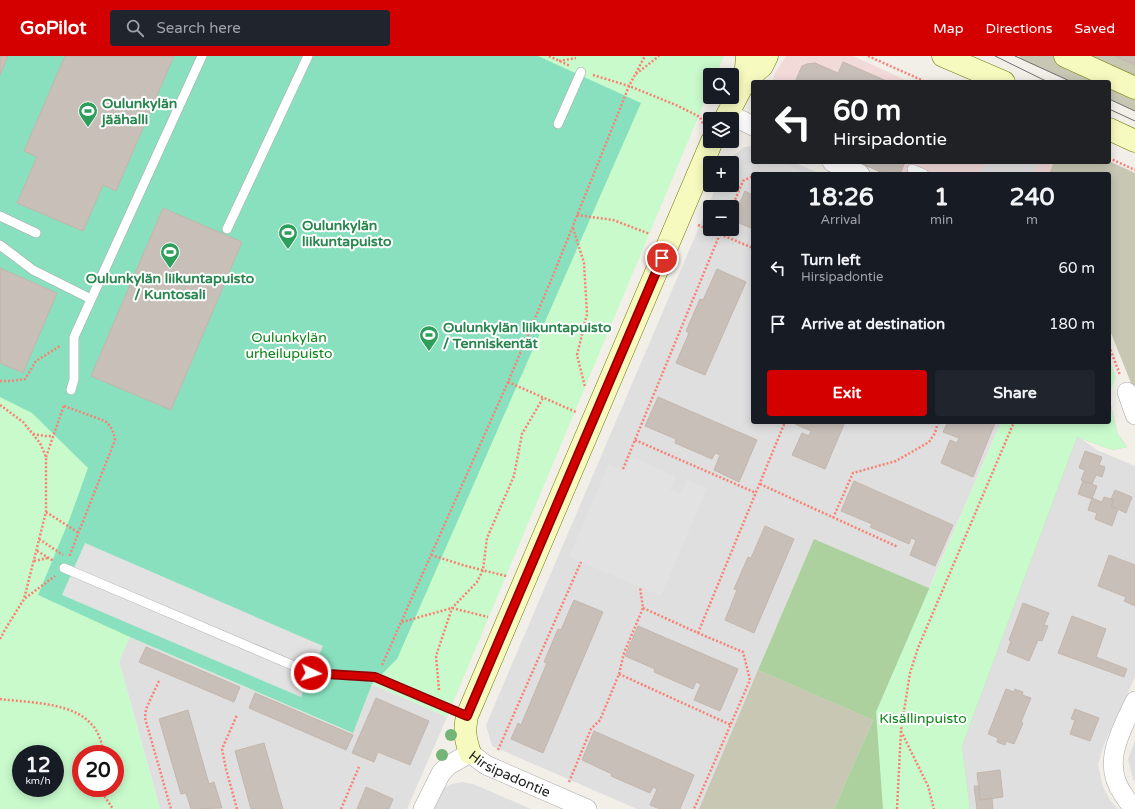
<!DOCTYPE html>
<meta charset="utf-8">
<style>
body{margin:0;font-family:"Varela Round",sans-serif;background:#20242c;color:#f1f3f6;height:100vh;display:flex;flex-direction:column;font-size:15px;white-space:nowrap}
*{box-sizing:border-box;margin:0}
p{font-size:13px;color:#9ea1a6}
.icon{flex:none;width:22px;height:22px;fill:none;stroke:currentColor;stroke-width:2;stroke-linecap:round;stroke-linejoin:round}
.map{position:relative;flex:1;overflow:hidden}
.side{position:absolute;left:751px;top:116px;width:360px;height:252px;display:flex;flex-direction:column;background:#171b24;border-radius:4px;box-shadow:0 2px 10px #0003}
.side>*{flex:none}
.top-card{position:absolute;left:751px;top:24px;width:360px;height:84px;border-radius:4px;box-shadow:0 2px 10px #0003;background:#202124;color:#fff;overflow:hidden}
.tools{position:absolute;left:703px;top:12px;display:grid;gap:8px}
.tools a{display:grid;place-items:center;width:36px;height:36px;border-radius:4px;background:#171b24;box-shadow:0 2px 10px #0003;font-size:20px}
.speed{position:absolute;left:12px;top:689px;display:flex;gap:8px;font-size:20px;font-weight:700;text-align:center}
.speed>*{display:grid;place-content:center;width:52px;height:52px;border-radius:50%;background:#171b24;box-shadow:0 2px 10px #0003;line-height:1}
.speed small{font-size:10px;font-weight:400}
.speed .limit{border:6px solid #d22;background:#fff;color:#111}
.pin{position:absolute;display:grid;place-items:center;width:34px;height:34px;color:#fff;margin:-17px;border:2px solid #fff;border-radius:50%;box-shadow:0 1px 4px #0007}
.me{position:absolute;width:44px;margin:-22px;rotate:94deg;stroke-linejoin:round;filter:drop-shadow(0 0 3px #0008)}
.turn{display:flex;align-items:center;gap:14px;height:84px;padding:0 16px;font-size:18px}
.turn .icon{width:52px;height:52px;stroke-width:2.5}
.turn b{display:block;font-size:28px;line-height:34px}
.eta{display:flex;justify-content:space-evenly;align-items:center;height:68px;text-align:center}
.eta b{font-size:24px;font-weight:800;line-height:28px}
.cta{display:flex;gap:8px;margin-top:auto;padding:8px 16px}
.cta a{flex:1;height:46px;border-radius:4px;background:#d40000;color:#fff;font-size:16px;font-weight:800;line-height:46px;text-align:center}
.cta a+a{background:#20242c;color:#f1f3f6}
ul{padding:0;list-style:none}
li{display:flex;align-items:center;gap:12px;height:56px;padding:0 16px}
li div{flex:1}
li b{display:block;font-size:15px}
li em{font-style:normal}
header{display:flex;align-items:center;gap:24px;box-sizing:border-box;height:56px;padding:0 20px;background:#d40000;color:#fff}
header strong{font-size:19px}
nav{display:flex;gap:22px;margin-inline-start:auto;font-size:14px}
.search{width:280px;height:36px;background:#20242c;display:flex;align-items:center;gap:10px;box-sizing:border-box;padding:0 14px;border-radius:4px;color:#9ea1a6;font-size:15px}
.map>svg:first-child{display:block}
.residential{fill:#e0dfdf;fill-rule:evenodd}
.commercial{fill:#f2dad9}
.construction{fill:#c7c7b4}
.forest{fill:#add19e}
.park{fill:#c8facc;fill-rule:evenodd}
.pitch{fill:#88e0be}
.parking{fill:#e2e2e2}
.building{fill:#c7bfb8;stroke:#c4b6ab}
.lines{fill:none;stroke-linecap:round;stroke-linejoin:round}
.lane-casing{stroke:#a9a9a9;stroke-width:10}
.street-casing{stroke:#a9a9a9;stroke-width:20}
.secondary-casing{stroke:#707d05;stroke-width:23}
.path{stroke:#fa8072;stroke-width:2.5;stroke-dasharray:2 2;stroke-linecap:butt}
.lane{stroke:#fff;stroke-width:9}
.street{stroke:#fff;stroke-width:19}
.secondary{stroke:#f7fabf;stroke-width:22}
.tram{stroke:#707070;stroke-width:1}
.tree{fill:#74b475}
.route-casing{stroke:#8a0000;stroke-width:10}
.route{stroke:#d40000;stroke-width:7}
.labels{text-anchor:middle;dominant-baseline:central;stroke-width:4;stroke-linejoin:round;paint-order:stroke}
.leisure-label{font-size:14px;font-weight:bold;fill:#27864d;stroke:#fff;text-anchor:start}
.park-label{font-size:14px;fill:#0c8416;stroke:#fff}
.street-label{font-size:14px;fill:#222;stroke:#fff}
</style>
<header>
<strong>GoPilot</strong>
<div class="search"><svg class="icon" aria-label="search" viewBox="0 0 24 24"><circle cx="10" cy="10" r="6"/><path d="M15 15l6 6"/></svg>Search here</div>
<nav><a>Map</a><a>Directions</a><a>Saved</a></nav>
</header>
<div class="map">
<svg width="1135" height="753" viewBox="0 0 1135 753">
<rect width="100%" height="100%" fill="#f2efe9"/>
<path class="residential" d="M753 90V106H793L821 118H753V366H1001L929 532 814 483 873 664 834 753H637L492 690 486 669 717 129H732V107H727L733 100 744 91ZM710 151H732V173H710Z
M1077 380 1097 394 1135 410V621L1104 688 1098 709 1103 731 1110 744 1118 753H970L962 690Z
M130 581 352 677 372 628 447 661 407 753H160L119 605Z
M1135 685V727L1133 723 1128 703Z
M462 726 473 728 531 753H432L442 733 452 728Z"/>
<path class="commercial" d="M786 0H853L910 26H772L775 17Z
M857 106H1057L1052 118H885Z"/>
<path class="construction" d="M1019 0H1135V55L1109 43V26H1071L1021 3Z
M1109 105 1135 117V337L1109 272V118H1049L1054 106Z
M758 614 873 664 834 753H699Z"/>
<path class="forest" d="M1109 341 1117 377 1127 391 1113 394 1077 381 962 690 970 753H834L873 664 758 614 814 483 929 532 950 529 1023 366H1109Z"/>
<path class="park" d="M0 0H724L716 19H710V33L447 661 372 628 353 677 130 581 119 605 160 753H0ZM21 698H55V732H21ZM81 698H115V732H81Z
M1109 302 1116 321 1109 339Z
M1109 341 1117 377 1127 391 1113 394 1077 381 962 690 970 753H883L876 656 1001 366H1109Z"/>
<path class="pitch" d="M0 0H538L641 47 397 603 372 628 353 677 130 581 38 539 70 462 88 412 32 357 0 341Z"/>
<path class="parking" d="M762 106H781L808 118H757Z
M986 106H1037L1032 118H981Z
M632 401 676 420 670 434 680 438 687 424 707 432 661 540 569 501 609 407 626 415Z
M85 487 323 590 301 641 62 539Z"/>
<path class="building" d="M0 0H8L0 19Z
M65 0H174L116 135 103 129 83 175 17 147 37 101 24 95Z
M1115 0H1135V9Z
M843 6 889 26H795L802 10 807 8 815 7 838 17Z
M858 106H905L900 118H885Z
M745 135 753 139V173L732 164Z
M163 152 242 186 171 354 91 320Z
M0 212 57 237 23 317 0 307Z
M717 213 746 226 705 319 676 307 689 277 686 275 700 243 703 244Z
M658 341 757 384 739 426 714 414 720 399 715 397 712 403 675 387 676 383 645 370Z
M796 366H845L825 413 792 399 802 377 809 380 811 375 795 368Z
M948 366 995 367 973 421 941 407 950 384 957 387 959 382 943 376Z
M1085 395 1102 401 1099 409 1105 411 1102 421 1096 419 1092 428 1081 424 1085 414 1079 412Z
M854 425 953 469 935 510 910 499 916 484 911 482 909 488 870 471 872 468 841 455Z
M1083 425 1097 430 1092 443 1078 438Z
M1115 434 1132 441 1126 457 1111 450 1114 444 1111 443Z
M1104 441 1114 444 1111 450 1118 453 1112 470 1095 463 1097 457 1088 454 1092 442 1102 446Z
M765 470 794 483 754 577 725 564 737 534 734 533 748 501 751 502Z
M1109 499 1135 509V550L1124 545 1126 541 1098 530Z
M574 544 603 556 543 697 511 683 518 667 521 669 547 607 544 606 558 573 561 574Z
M1023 547 1049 557 1044 569 1048 570 1042 585 1038 584 1029 605 1007 596 1011 585 1009 584Z
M1072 560 1106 573 1096 601 1127 613 1124 621 1058 597Z
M638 570 738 613 720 655 694 644 701 628 696 626 693 633 654 616 655 613 625 600Z
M146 591 240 631 234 646 139 606Z
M1006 633 1014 636 1015 633 1023 636 1022 639 1031 642 1021 666 1023 667 1014 688 1006 685 1005 689 997 686 998 682 988 678Z
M255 637 353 679 346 694 249 652Z
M376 642 429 665 410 709 378 696 374 706 352 697Z
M1075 653 1099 662 1090 685 1070 678 1075 664 1071 663Z
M188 654 209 728 214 726 222 752 191 753 186 737 181 738 159 663Z
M594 675 694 719 680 753H660L650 749 657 733 653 731 650 737 611 720 612 718 582 704Z
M264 687 283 753H251L235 695Z
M1000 714 1003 741 980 744 977 717Z
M974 730H979L980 744 992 742 993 753H977Z
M366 731 393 743 389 753H357Z"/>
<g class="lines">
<defs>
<path id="lane" d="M558 68 581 16
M912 113 924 118
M0 160 36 177
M227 173 308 0
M0 189 33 214 91 243
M71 334 74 323V281L202 0
M64 512 311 617 375 621 467 660"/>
<g id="street">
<path d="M729 58 753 70"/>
<path d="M832 106 860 118"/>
<path d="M1127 336 1135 359"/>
<path d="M1135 645C1121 675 1101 707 1123 738 1126 743 1130 749 1135 752"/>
<path id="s1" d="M423 753 441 717 449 709 470 697 486 709 587 753"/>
</g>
<path id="secondary" d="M943 0 1004 26
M1065 0 1135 32
M745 25 762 10 767 0
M725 63 745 25 747 0
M1109 73 1135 85
M470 697C465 682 464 675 467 660L712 85"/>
</defs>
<use href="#lane" class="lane-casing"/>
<use href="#street" class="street-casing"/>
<use href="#secondary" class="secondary-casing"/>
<path class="path" d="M549 0 570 10
M868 0 926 26
M559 5 576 2
M636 18 659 0
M593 19 629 30 676 49 700 61 703 68
M1109 102 1135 114
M732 151 743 125 753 120
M577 159 613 164 650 178
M698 169 753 192
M573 172 584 207 587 258 577 299 585 331
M1109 290 1120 319
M0 325H11L25 323 36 305 60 290
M508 326 576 356
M0 349 23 366 40 387 46 401V456L24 543
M64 350 105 365C111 370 114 376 115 384L69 501
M33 378 45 380H53
M635 384 756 437
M46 401 64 349
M623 413 722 173
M760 428 898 491
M46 456 79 477
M833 462 853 417 896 405 929 386 935 377 938 366
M39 483 63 499
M37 495 54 505
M431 499 466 510 506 520
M34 505 48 502
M643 552 698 577 743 596 750 624 694 753
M402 566 452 552 488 561
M698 577 785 366
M0 583 6 572 24 543 55 520
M382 609 508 326 552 222 629 30 645 0
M619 618 731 669
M159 625 146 653 145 662 171 753
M439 634 436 600 452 552 477 526 483 514 487 482 514 420 522 378 543 342
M0 643C39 648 100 645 103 698
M901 675 928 730 934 753
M498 694 581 506
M569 726 591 673 600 664 619 618 624 597 643 552 640 531
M104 732 105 741 113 753
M237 753 226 713 222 693 237 659
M341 753 359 711
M897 753 901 674 910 617 918 592 1014 366"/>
<use href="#lane" class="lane"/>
<use href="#street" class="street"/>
<use href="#secondary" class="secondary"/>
<path class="tram" d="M995 0 1048 26
M1015 0 1072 26
M1109 43 1135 55
M1109 53 1135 65"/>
</g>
<g class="tree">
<circle cx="451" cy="679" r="6"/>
<circle cx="442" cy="699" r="6"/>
</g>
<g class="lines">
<defs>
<path id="route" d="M311 617 375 621 467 660 662 202"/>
</defs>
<use href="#route" class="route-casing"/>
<use href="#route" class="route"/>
</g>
<defs>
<symbol id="stadium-pin" viewBox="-11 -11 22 30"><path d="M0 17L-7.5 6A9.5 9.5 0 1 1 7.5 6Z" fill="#2e9e5b" stroke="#fff"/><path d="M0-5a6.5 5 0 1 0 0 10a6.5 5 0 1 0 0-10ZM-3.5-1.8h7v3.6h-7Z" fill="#fff"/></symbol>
</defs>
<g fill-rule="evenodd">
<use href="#stadium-pin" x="77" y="44" width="22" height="30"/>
<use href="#stadium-pin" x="277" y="166" width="22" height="30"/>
<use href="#stadium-pin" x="159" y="185" width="22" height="30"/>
<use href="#stadium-pin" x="418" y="268" width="22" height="30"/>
</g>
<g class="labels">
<g class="leisure-label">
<text x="102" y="47">Oulunkylän<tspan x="102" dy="16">jäähalli</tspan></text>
<text x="302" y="169">Oulunkylän<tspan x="302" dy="16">liikuntapuisto</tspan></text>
<text x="170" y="222" text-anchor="middle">Oulunkylän liikuntapuisto<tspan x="170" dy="16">/ Kuntosali</tspan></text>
<text x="443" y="271">Oulunkylän liikuntapuisto<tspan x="443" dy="16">/ Tenniskentät</tspan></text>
</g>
<g class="park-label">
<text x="289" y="281">Oulunkylän<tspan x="289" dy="16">urheilupuisto</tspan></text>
<text x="923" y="662">Kisällinpuisto</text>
</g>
<g class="street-label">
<text stroke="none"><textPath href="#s1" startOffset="121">Hirsipadontie</textPath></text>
</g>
</g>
</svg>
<div class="tools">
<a><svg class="icon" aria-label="search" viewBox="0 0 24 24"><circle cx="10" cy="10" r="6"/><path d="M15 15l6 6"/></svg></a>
<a><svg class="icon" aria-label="layers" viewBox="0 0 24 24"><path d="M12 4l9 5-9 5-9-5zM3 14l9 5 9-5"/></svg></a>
<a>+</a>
<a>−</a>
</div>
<div class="speed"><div>12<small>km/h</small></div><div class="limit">20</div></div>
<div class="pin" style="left:662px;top:202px;background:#d93025"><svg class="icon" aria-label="arrive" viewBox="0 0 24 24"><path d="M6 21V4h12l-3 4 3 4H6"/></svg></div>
<svg class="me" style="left:311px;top:617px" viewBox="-20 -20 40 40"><circle r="17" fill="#d40000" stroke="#fff" stroke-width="3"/><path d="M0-11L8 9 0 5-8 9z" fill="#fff"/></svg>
<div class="top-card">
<div class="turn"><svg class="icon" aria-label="left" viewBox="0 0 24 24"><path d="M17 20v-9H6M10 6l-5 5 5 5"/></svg><div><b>60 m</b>Hirsipadontie</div></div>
</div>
<section class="side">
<div class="eta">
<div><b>18:26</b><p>Arrival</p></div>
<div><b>1</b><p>min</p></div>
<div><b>240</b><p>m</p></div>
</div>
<ul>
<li><svg class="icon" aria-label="left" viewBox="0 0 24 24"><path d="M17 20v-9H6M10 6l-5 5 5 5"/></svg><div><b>Turn left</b><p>Hirsipadontie</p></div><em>60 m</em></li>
<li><svg class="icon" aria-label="arrive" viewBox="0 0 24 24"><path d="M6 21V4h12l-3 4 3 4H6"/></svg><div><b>Arrive at destination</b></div><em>180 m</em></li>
</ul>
<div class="cta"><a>Exit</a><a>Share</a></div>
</section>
</div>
